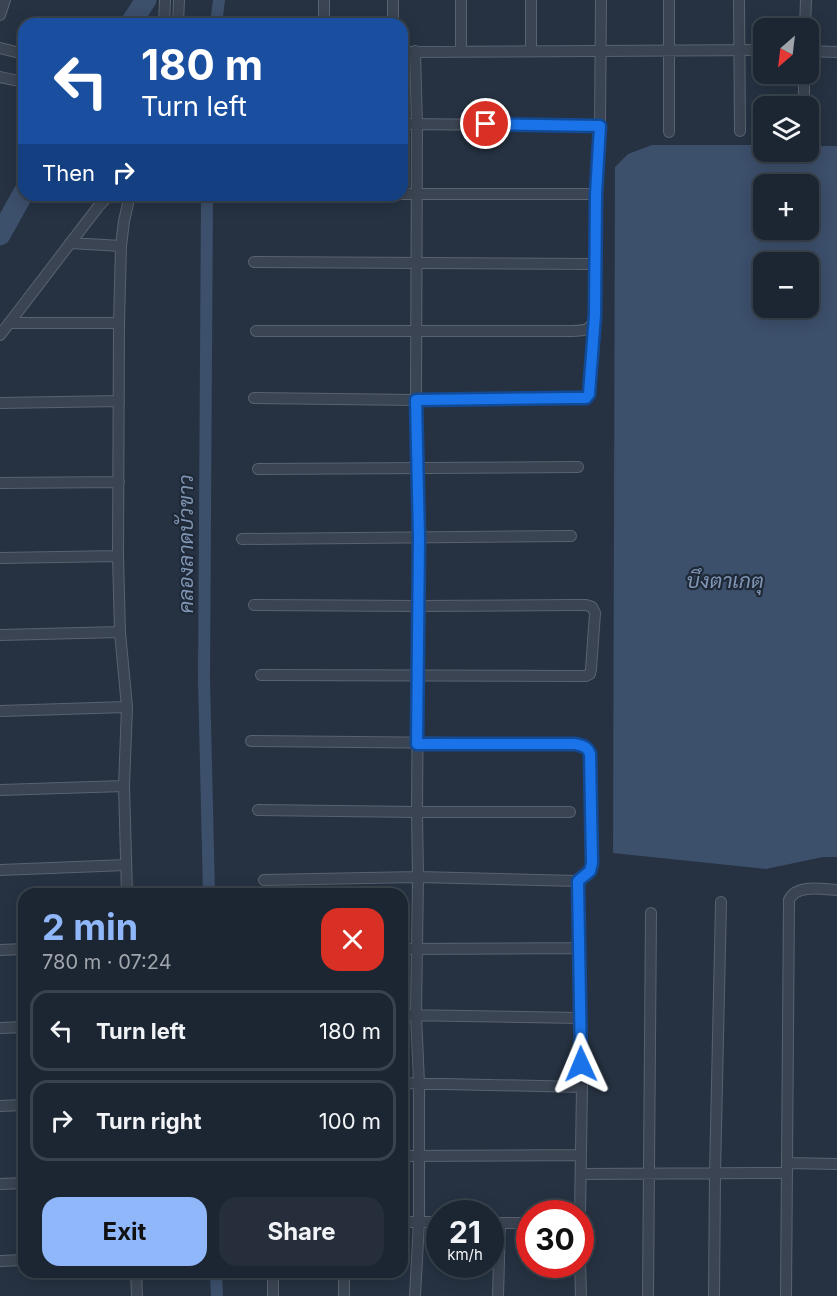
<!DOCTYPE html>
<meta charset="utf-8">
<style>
body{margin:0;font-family:Inter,Sarabun,sans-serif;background:#252e3a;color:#f1f3f6;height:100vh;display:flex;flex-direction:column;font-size:22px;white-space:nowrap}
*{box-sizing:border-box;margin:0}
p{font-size:20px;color:#a0a5ac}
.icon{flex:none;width:33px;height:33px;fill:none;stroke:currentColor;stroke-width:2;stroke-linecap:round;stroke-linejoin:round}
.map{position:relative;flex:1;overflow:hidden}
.panel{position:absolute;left:18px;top:888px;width:390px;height:390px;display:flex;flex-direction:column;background:#1c2632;border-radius:18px;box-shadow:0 3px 15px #0003,0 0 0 2px #3a434d}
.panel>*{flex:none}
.guide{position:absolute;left:18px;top:18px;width:390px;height:183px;border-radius:18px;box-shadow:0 3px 15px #0003,0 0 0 2px #3a434d;background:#1a4fa0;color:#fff;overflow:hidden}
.needle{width:39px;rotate:208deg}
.tools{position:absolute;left:753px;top:18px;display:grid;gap:12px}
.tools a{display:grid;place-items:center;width:66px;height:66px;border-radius:12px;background:#1c2632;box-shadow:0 3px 15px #0003,0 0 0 2px #3a434d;font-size:30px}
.speed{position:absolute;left:426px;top:1200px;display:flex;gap:12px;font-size:30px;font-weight:700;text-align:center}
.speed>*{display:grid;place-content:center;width:78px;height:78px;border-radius:50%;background:#1c2632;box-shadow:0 3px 15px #0003,0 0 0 2px #3a434d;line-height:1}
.speed small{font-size:15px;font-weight:400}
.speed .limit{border:9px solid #d22;background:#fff;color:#111}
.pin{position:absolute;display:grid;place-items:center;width:51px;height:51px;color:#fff;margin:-26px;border:3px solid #fff;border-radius:50%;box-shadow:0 2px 6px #0007}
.me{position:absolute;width:66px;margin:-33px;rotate:359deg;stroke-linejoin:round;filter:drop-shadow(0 0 4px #0008)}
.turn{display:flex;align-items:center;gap:21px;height:126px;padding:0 24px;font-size:27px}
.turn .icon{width:78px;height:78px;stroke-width:2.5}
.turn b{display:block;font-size:42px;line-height:51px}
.then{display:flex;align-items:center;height:57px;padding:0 24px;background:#0003;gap:12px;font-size:22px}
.round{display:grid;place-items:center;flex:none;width:63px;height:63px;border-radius:18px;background:#252e3a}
.overview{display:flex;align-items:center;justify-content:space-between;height:102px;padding:0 24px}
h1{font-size:36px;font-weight:700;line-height:45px;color:#90b7f9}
.primary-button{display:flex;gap:12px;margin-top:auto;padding:12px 24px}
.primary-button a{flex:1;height:69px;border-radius:18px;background:#90b7f9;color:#111;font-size:24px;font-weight:700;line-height:69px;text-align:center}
.primary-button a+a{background:#252e3a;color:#f1f3f6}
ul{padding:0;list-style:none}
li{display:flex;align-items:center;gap:18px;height:81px;margin:0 12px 9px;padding:0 12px;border:3px solid #3a434d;border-radius:18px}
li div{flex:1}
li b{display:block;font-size:22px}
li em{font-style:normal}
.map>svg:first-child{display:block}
.water{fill:#3c4f6b;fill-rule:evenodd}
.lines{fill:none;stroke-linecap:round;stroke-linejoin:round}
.canal{stroke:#3c4f6b;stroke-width:12}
.river{stroke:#3c4f6b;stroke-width:21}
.street-casing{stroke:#59626f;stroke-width:12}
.street{stroke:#3b4452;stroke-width:10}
.route-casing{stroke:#114b97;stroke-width:15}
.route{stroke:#1a73e8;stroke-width:10}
.labels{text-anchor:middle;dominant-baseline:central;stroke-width:4.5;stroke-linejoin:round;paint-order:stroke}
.water-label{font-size:21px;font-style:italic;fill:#7f95b3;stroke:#1f2937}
</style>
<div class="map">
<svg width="837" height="1296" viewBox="0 0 837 1296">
<rect width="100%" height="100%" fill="#263242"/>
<path class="water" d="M652 145H763L764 152H808L809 146H837V857H823L766 869 613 853 615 167 628 154ZM764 184H808V230H764ZM764 262H808V308H764Z"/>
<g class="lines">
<path class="canal" d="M216 24 219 0
M207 195 204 679 209 894
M216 1272 217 1296"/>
<path class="river" d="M130 24 146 0
M0 235 24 192"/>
<defs>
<path id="street" d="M531 0V51
M669 0V132
M739 0 740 131
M0 15 5 0
M164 24 165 0
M178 24 179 0
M324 24V0
M393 24V0
M805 28 806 0
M0 48 24 54
M415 51 417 124 416 400 419 538 417 812 418 877 416 1015 419 1083V1222L415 1296
M461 51V0
M808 51 837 52
M402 52 764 50
M0 77 24 82
M804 106V74
M402 124 600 126
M402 194H596
M70 243 121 246
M254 262 595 264
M9 323H119
M256 331H569C583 331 593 332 595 314L596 194 600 126 601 0
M0 335 98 207 109 195
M254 398 416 400 586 398 589 394 594 322
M0 403 119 401
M258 469 578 467
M0 483 119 482
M242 539 571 536
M0 558 118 556
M254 605 418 606 574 605H586L592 607 595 613 591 669 590 674 586 676 261 675
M0 635 120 632
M0 711 127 707
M251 741 575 744C583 746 587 746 590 755L592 863 590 871 578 881 418 877 264 880
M0 790 124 786
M258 810 417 812H570
M0 870 126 865
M578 881 582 1087 580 1214
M127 894 124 786 127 707 120 632 118 556 119 323 121 246 124 221 130 195
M402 949 580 948
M0 950 24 949
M402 1015 581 1018
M0 1028 24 1027
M402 1083 582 1087
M0 1106 24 1105
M402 1156 581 1155
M787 1163 837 1164
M581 1174 787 1173
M0 1184 24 1183
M402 1222H440
M490 1223H530
M0 1261 24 1260
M580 1261 581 1296
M136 1272 137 1296
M273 1272V1296
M344 1272V1296
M498 1296 500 1224
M648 1296 651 913
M714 1296 715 1174 721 902
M786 1296 789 900C796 884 822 889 837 890"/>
</defs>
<use href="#street" class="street-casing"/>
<use href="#street" class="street"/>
</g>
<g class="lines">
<defs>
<path id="route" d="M486 124 600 126 596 194 595 315 589 394 586 398H570L416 400 419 538 417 744H575C583 746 587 746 590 754L592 863 590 871 578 881 581 1064"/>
</defs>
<use href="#route" class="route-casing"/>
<use href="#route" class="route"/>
</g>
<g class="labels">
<g class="water-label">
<text transform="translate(185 544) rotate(-90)">คลองลาดบัวขาว</text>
<text x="725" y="580">บึงตาเกตุ</text>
</g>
</g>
</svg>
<div class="tools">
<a><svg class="needle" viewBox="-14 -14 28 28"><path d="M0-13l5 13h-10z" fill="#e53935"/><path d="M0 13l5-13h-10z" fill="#a0a5ac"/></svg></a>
<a><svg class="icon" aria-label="layers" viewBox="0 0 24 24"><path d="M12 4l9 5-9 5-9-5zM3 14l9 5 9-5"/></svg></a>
<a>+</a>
<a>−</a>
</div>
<div class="speed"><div>21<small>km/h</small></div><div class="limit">30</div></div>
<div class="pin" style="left:486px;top:124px;background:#d93025"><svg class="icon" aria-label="arrive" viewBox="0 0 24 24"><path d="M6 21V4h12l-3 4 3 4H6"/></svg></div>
<svg class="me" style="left:581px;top:1064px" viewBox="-20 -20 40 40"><path d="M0-17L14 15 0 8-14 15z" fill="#1a73e8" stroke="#fff" stroke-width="4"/></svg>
<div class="guide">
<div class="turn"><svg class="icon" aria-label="left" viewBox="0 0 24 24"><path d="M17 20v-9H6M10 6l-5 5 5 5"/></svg><div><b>180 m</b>Turn left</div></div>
<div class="then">Then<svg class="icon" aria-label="right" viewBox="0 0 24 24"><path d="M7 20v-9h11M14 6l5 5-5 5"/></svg></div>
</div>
<section class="panel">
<div class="overview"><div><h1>2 min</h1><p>780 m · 07:24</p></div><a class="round" style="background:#d93025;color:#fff"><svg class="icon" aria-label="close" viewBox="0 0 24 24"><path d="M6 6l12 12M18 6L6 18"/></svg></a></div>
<ul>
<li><svg class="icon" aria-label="left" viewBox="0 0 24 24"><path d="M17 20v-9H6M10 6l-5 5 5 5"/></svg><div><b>Turn left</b></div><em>180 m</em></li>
<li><svg class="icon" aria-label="right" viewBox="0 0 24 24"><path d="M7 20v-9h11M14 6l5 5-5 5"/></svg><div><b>Turn right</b></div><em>100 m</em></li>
</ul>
<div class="primary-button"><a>Exit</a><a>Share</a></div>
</section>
</div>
